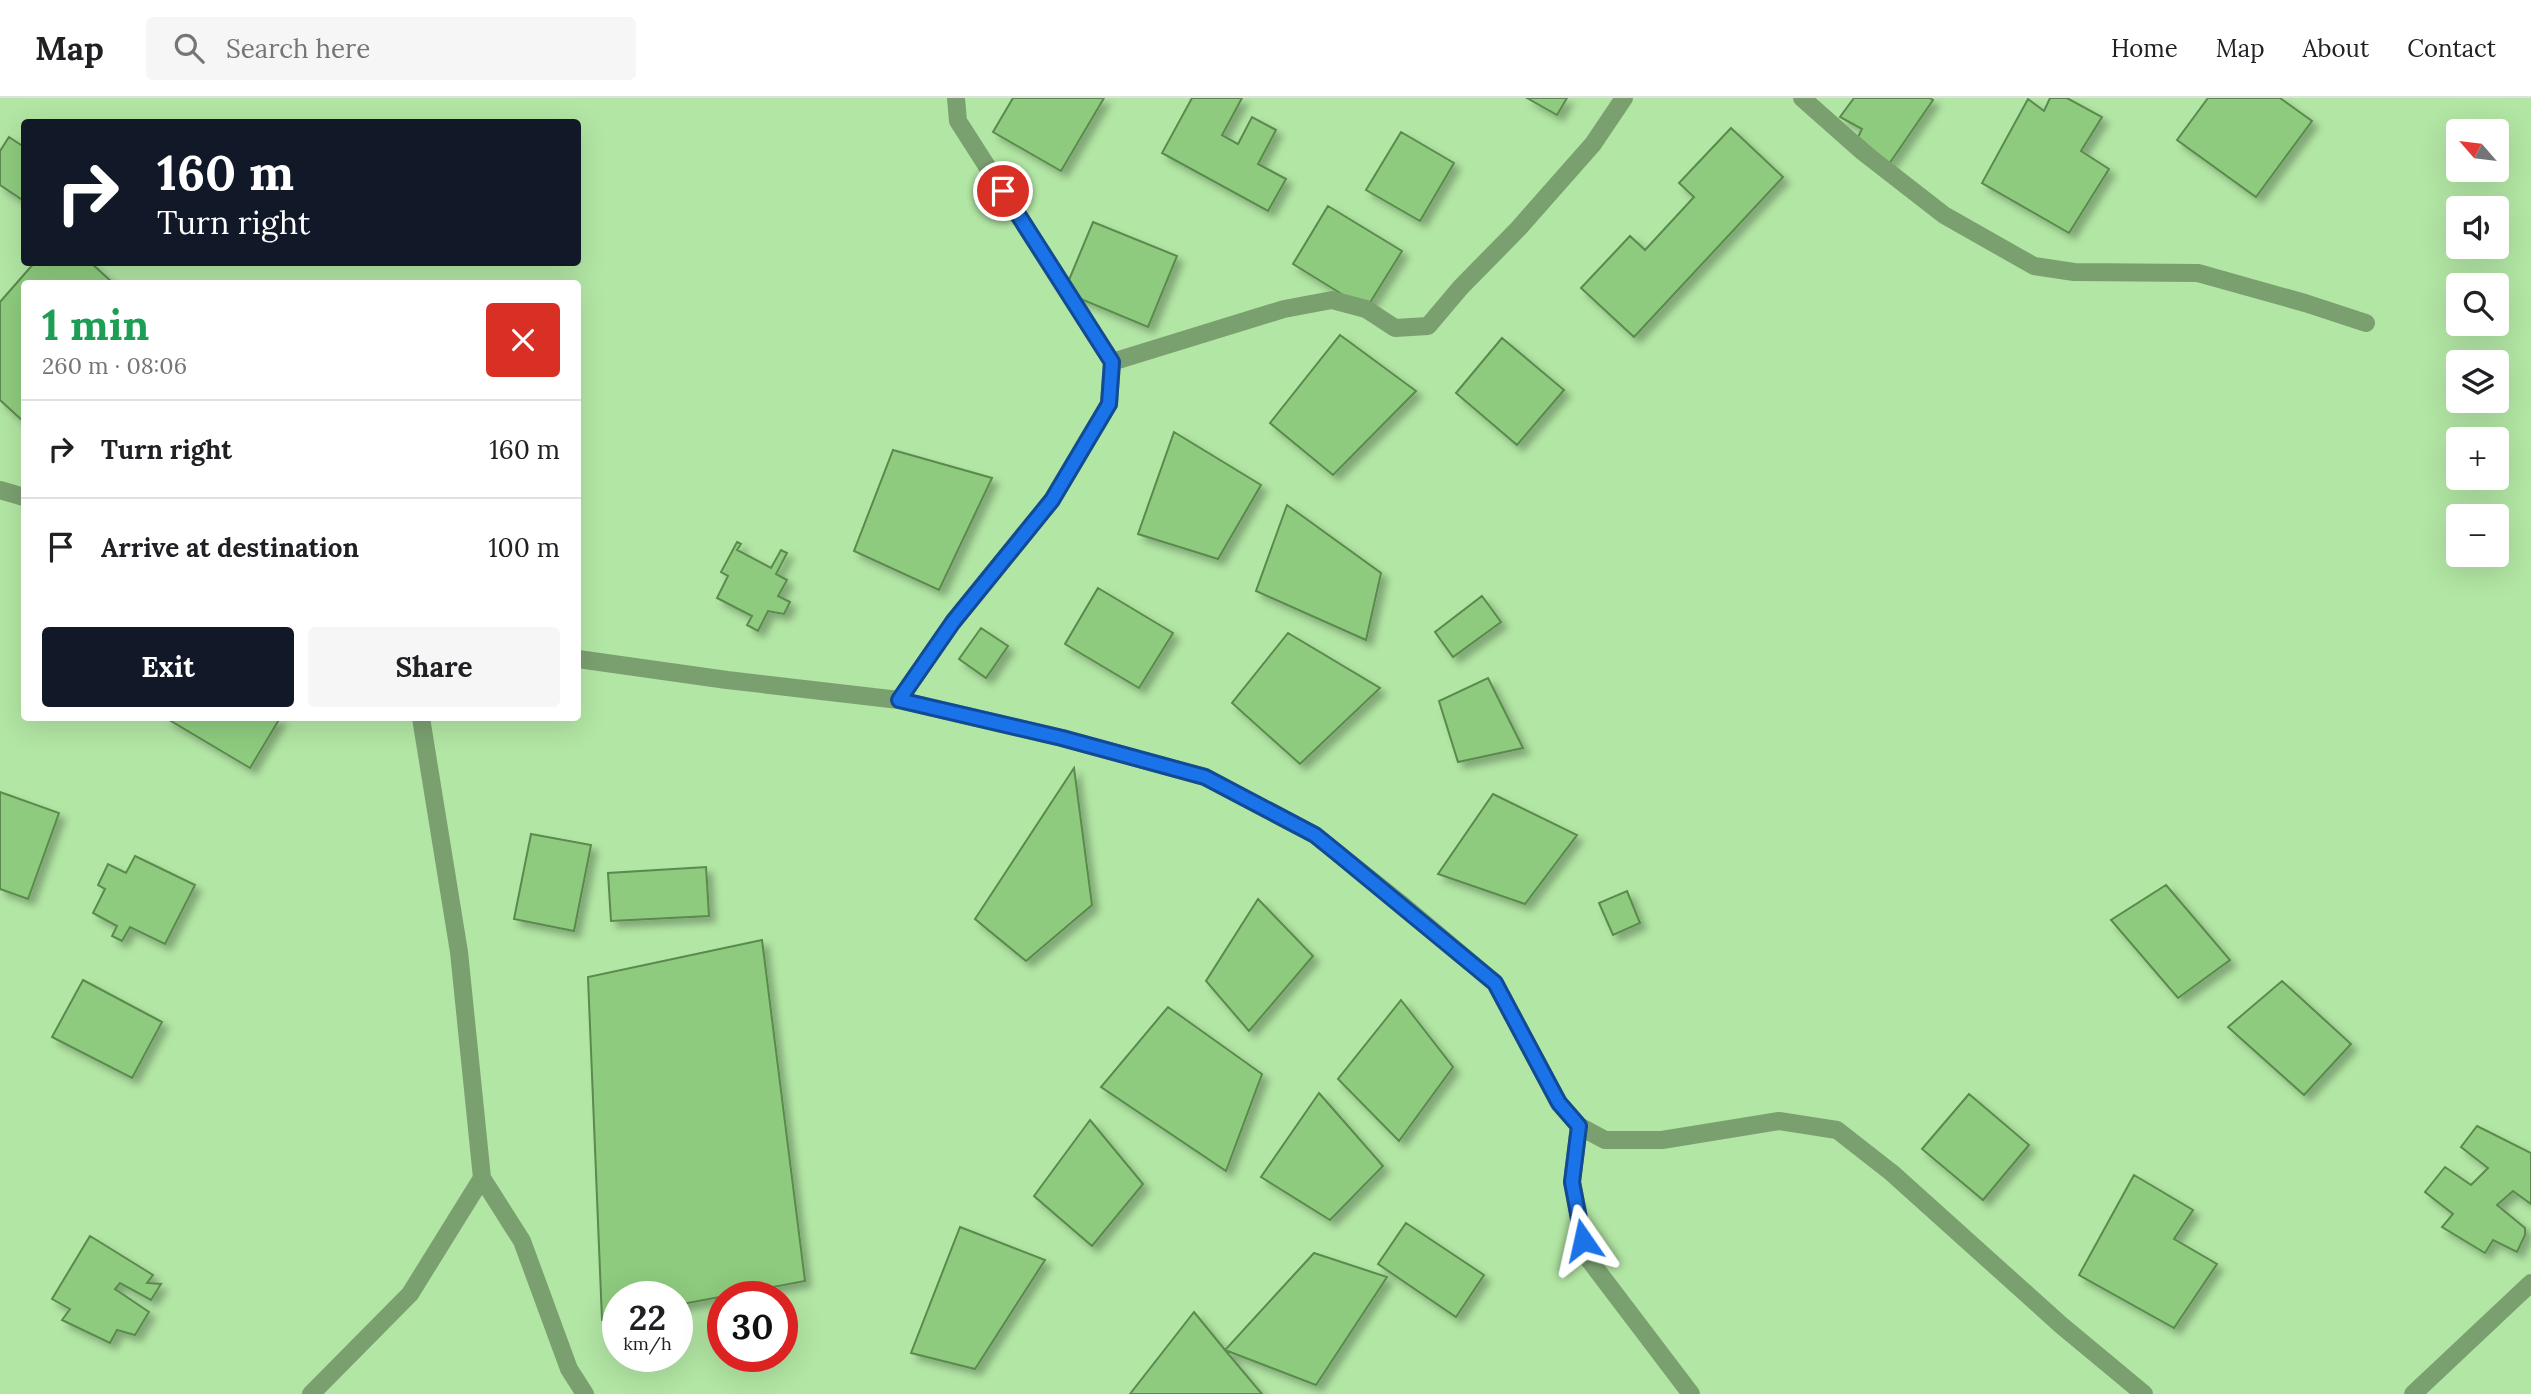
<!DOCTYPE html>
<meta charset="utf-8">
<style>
body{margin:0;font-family:Lora,serif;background:#f6f6f6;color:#202124;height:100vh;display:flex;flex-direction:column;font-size:26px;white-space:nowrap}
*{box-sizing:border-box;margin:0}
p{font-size:23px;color:#757577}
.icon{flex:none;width:38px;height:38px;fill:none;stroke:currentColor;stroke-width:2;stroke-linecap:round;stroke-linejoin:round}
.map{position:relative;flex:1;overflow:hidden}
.sheet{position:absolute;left:21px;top:182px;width:560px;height:441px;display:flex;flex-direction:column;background:#fff;border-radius:7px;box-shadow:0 7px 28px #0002}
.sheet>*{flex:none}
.guide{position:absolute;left:21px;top:21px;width:560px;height:147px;border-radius:7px;box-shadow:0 7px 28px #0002;background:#111827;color:#fff;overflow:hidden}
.needle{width:46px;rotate:298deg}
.fabs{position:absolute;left:2446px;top:21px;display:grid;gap:14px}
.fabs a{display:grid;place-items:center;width:63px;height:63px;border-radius:7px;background:#fff;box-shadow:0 7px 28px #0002;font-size:35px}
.speed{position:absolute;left:602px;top:1183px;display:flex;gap:14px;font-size:35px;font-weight:700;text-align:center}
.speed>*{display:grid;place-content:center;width:91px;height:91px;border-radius:50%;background:#fff;box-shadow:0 7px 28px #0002;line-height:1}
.speed small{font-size:18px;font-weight:400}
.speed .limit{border:10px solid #d22;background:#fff;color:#111}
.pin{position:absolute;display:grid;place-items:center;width:60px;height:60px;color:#fff;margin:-30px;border:4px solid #fff;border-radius:50%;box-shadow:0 2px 7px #0007}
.me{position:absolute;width:77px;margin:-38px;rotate:349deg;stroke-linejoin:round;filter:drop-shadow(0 0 5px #0008)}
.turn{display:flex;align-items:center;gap:24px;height:147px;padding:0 21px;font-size:32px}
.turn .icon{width:91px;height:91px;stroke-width:2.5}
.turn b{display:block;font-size:49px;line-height:60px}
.round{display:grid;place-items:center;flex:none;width:74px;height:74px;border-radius:7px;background:#f6f6f6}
.head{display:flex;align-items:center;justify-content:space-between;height:119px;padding:0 21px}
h1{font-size:42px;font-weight:700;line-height:52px;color:#1e9e55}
.button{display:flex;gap:14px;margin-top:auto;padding:14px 21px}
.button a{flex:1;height:80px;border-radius:7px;background:#111827;color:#fff;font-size:28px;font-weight:700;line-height:80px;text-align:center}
.button a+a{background:#f6f6f6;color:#202124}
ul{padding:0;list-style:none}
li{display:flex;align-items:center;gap:21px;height:98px;padding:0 21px;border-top:2px solid #e0e0e0}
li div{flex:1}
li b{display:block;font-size:26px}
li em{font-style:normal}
header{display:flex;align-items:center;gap:42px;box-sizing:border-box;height:98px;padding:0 35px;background:#fff;border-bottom:2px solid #e0e0e0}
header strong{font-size:33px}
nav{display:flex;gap:38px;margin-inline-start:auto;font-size:24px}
.search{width:490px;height:63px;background:#f6f6f6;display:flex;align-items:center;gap:18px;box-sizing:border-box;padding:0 24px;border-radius:7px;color:#757577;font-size:26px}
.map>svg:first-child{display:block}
.building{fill:#8ecb7e;stroke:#5a8a4d;stroke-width:2;filter:url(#shadow)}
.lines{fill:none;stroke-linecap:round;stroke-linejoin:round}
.minor{stroke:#7aa070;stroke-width:18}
.route-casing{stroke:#114b97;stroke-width:18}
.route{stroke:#1a73e8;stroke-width:12}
</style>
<header>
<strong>Map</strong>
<div class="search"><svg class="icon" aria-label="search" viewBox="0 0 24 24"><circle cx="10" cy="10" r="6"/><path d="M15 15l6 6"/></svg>Search here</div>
<nav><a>Home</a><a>Map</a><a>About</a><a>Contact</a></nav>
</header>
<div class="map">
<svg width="2531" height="1296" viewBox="0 0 2531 1296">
<defs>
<filter id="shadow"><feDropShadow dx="6" dy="6" stdDeviation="3.5" flood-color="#0004"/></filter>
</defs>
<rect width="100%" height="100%" fill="#b2e6a4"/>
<path class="building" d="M1013 0H1104L1061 73 993 34Z
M1192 0H1242L1222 37 1238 46 1252 19 1276 32 1258 66 1286 81 1268 113 1162 55Z
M1527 0H1567L1557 17Z
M1854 0H1930L1933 2 1889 66 1858 39 1862 31 1840 19Z
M2050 0H2067L2102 19 2081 53 2109 71 2069 135 1982 85 2028 1 2044 13Z
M2208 0H2280L2312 23 2256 99 2177 42Z
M1731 30 1783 79 1634 239 1581 190 1630 138 1645 152 1694 99 1679 85Z
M1401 34 1454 65 1420 123 1366 92Z
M9 39 24 49V103L0 87V53Z
M1328 108 1402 153 1366 211 1293 166Z
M1093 124 1177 158 1148 229 1064 194Z
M35 164H90L114 186H24V324L0 302V204Z
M1340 237 1416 293 1333 377 1270 325Z
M1502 240 1564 292 1517 347 1456 295Z
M1174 334 1261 387 1218 461 1138 436Z
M893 352 992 380 939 492 854 453Z
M1287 407 1381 475 1366 542 1256 493Z
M737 444 741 446 737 452 771 470 781 452 787 455 776 476 787 482 778 498 790 504 784 516 768 513 758 533 747 527 752 518 717 500 728 478 721 474Z
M1098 490 1173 535 1139 590 1065 546Z
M1482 498 1501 524 1453 559 1435 534Z
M981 530 1008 548 986 580 959 561Z
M1288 535 1380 590 1300 666 1232 605Z
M1488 580 1523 650 1458 664 1439 603Z
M166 620H280L250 670Z
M1074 670 1092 807 1026 863 975 821Z
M0 694 59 715 28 801 0 791Z
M1493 696 1577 737 1525 806 1438 776Z
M531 736 591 747 574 833 514 821Z
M135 758 195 787 165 846 130 829 122 843 112 838 117 828 93 815 105 791 98 787 108 766 126 775Z
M706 769 709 818 611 823 608 775Z
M2166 787 2230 862 2178 900 2111 822Z
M1627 793 1640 825 1613 837 1599 805Z
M1258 801 1313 858 1249 933 1206 883Z
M762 842 805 1183 677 1207V1199H618V1219L602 1222 588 879Z
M83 882 162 924 132 980 52 939Z
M2282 883 2351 946 2304 997 2228 929Z
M1401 902 1453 969 1399 1043 1338 981Z
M1168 909 1262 976 1226 1073 1101 989Z
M1319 995 1383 1068 1330 1122 1261 1079Z
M1969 996 2029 1047 1983 1102 1922 1051Z
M1090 1022 1143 1086 1092 1148 1034 1098Z
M2477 1028 2531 1055V1106L2513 1093 2497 1107 2525 1130V1137L2517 1154 2493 1142 2485 1155 2442 1129 2453 1116 2425 1094 2445 1069 2471 1087 2488 1070 2461 1049Z
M2134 1077 2193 1112 2174 1141 2217 1166 2174 1230 2079 1177Z
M1406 1125 1484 1177 1456 1219 1378 1166Z
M960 1129 1045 1162 975 1271 911 1255Z
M90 1138 153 1177 147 1185 161 1186 151 1202 120 1185 115 1191 149 1214 135 1237 117 1232 110 1245 62 1222 70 1211 52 1201Z
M1314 1155 1387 1179 1316 1287 1225 1252Z
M1194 1214 1225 1252 1262 1296H1130Z"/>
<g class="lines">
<path class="minor" d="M1802 0 1863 54 1944 117 2034 168 2074 174 2198 175 2305 205 2366 225
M1112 264 1284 211 1332 202 1366 211 1395 230 1428 228 1461 189 1518 131 1593 46 1624 0
M0 392 24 399
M578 561 727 582 899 602 1062 640 1205 679 1315 737 1400 805 1495 885 1559 1005 1579 1028 1605 1042H1662L1779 1023 1837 1032 1892 1075 2061 1227 2144 1296
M899 602 953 524 1052 402 1109 306 1112 264 958 23 956 0
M421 620 459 854 482 1080 522 1143 569 1271 585 1296
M1579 1028 1572 1084 1587 1159 1691 1296
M311 1296 410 1196 482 1080
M2413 1296 2531 1185"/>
</g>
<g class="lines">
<defs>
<path id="route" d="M1003 93 1112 264 1109 306 1052 402 953 524 899 602 1062 640 1205 679 1315 737 1336 754 1495 885 1559 1005 1579 1028 1572 1084 1583 1142"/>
</defs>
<use href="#route" class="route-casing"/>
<use href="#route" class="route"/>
</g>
</svg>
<div class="fabs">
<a><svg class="needle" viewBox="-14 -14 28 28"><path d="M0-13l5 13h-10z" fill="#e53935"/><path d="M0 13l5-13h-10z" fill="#757577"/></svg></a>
<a><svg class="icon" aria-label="sound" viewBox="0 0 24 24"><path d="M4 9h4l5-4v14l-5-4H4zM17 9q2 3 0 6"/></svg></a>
<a><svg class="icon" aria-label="search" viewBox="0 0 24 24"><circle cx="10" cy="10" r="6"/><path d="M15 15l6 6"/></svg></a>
<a><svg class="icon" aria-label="layers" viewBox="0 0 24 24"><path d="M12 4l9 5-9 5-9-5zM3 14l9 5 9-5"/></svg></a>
<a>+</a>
<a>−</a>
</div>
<div class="speed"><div>22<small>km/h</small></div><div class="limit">30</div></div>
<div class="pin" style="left:1003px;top:93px;background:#d93025"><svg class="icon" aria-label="arrive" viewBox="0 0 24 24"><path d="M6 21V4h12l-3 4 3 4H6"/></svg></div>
<svg class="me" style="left:1583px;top:1142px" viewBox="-20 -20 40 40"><path d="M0-17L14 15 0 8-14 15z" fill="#1a73e8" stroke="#fff" stroke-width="4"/></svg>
<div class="guide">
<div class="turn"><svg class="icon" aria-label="right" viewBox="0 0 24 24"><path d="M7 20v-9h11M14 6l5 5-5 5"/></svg><div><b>160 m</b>Turn right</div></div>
</div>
<section class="sheet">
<div class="head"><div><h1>1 min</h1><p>260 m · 08:06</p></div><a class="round" style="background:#d93025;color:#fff"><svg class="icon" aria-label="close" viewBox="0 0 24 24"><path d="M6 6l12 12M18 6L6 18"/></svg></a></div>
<ul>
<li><svg class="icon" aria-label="right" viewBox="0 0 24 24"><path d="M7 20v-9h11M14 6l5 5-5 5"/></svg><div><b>Turn right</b></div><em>160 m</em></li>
<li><svg class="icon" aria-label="arrive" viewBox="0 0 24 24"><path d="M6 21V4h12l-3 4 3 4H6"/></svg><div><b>Arrive at destination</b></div><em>100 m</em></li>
</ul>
<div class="button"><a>Exit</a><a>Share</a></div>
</section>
</div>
